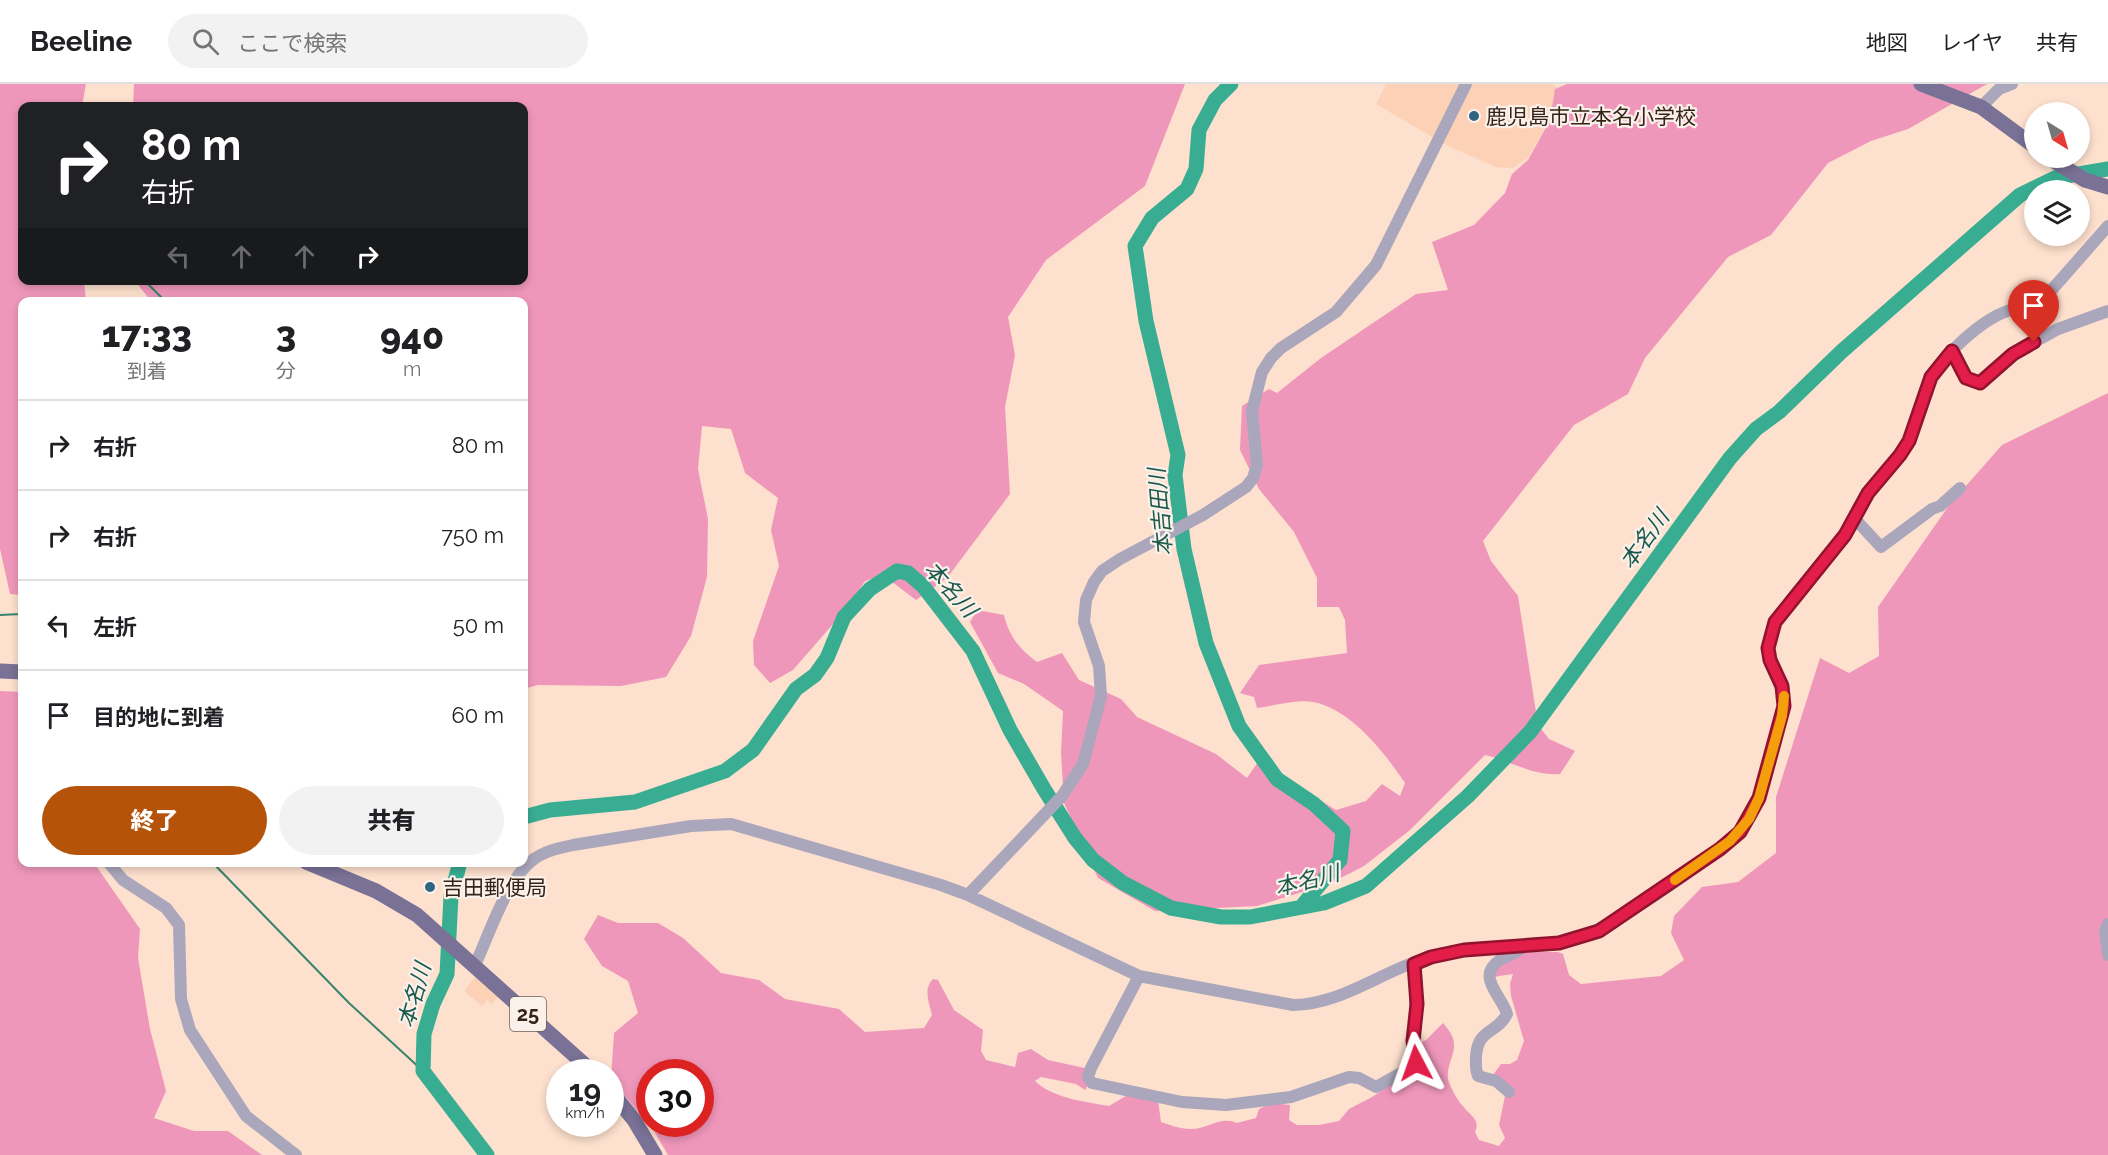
<!DOCTYPE html>
<html lang="ja">
<meta charset="utf-8">
<style>
body{margin:0;font-family:Raleway,"Noto Sans JP",sans-serif;background:#f2f2f2;color:#202124;height:100vh;display:flex;flex-direction:column;font-size:22px;white-space:nowrap}
*{box-sizing:border-box;margin:0}
p{font-size:20px;color:#757577}
.icon{flex:none;width:33px;height:33px;fill:none;stroke:currentColor;stroke-width:2;stroke-linecap:round;stroke-linejoin:round}
.map{position:relative;flex:1;overflow:hidden}
.drawer{position:absolute;left:18px;top:213px;width:510px;height:570px;display:flex;flex-direction:column;background:#fff;border-radius:12px;box-shadow:0 3px 9px #0003}
.drawer>*{flex:none}
.guide{position:absolute;left:18px;top:18px;width:510px;height:183px;border-radius:12px;box-shadow:0 3px 9px #0003;background:#202124;color:#fff;overflow:hidden}
.needle{width:39px;rotate:143deg}
.tools{position:absolute;left:2024px;top:18px;display:grid;gap:12px}
.tools a{display:grid;place-items:center;width:66px;height:66px;border-radius:50%;background:#fff;box-shadow:0 3px 9px #0003;font-size:30px}
.speed{position:absolute;left:546px;top:975px;display:flex;gap:12px;font-size:30px;font-weight:700;text-align:center}
.speed>*{display:grid;place-content:center;width:78px;height:78px;border-radius:50%;background:#fff;box-shadow:0 3px 9px #0003;line-height:1}
.speed small{font-size:15px;font-weight:400}
.speed .limit{border:9px solid #d22;background:#fff;color:#111}
.pin{position:absolute;display:grid;place-items:center;width:51px;height:51px;color:#fff;margin:-62px -26px;border-radius:50% 50% 50% 0;rotate:-45deg;box-shadow:0 0 6px #0007}
.pin .icon{rotate:45deg}
.me{position:absolute;width:66px;margin:-33px;rotate:356deg;stroke-linejoin:round;filter:drop-shadow(0 0 4px #0008)}
.turn{display:flex;align-items:center;gap:21px;height:126px;padding:0 24px;font-size:27px}
.turn .icon{width:78px;height:78px;stroke-width:2.5}
.turn b{display:block;font-size:42px;line-height:51px}
.lanes{display:flex;align-items:center;height:57px;padding:0 24px;background:#0003;justify-content:center;gap:30px;direction:ltr}
.lanes .off{opacity:.35}
.eta{display:flex;justify-content:space-evenly;align-items:center;height:102px;text-align:center}
.eta b{font-size:36px;font-weight:800;line-height:42px}
.cta{display:flex;gap:12px;margin-top:auto;padding:12px 24px}
.cta a{flex:1;height:69px;border-radius:36px;background:#b45309;color:#fff;font-size:24px;font-weight:800;line-height:69px;text-align:center}
.cta a+a{background:#f2f2f2;color:#202124}
ul{padding:0;list-style:none}
li{display:flex;align-items:center;gap:18px;height:90px;padding:0 24px;border-top:2px solid #e0e0e0}
li div{flex:1}
li b{display:block;font-size:22px}
li em{font-style:normal}
header{display:flex;align-items:center;gap:36px;box-sizing:border-box;height:84px;padding:0 30px;background:#fff;border-bottom:2px solid #e0e0e0}
header strong{font-size:28px}
nav{display:flex;gap:33px;margin-inline-start:auto;font-size:21px}
.search{width:420px;height:54px;background:#f2f2f2;display:flex;align-items:center;gap:15px;box-sizing:border-box;padding:0 21px;border-radius:33px;color:#757577;font-size:22px}
.map>svg:first-child{display:block}
.built{fill:#fcd1b5}
.green{fill:#ef97bb;fill-rule:evenodd}
.lines{fill:none;stroke-linecap:round;stroke-linejoin:round}
.stream{stroke:#37846d;stroke-width:2}
.river{stroke:#38ad92;stroke-width:15}
.minor{stroke:#aaa6bb;stroke-width:12}
.major{stroke:#797196;stroke-width:15}
.route-casing{stroke:#92132f;stroke-width:15}
.route{stroke:#e11d48;stroke-width:10}
.slow{stroke:#f59e0b;stroke-width:10}
.poi-dot{fill:#306581;stroke:#fbf1eb;stroke-width:2}
.labels{text-anchor:middle;dominant-baseline:central;stroke-width:4.5;stroke-linejoin:round;paint-order:stroke}
.shield{fill:#fbf1eb;stroke:#706157;stroke-width:1.5}
.shield-label{font-size:20px;font-weight:bold;fill:#342317}
.poi-label{font-size:21px;fill:#342317;stroke:#fbf1eb;text-anchor:start}
.water-label{font-size:22px;font-style:italic;fill:#1c5a4c;stroke:#fbf1eb}
</style>
<header>
<strong>Beeline</strong>
<div class="search"><svg class="icon" aria-label="search" viewBox="0 0 24 24"><circle cx="10" cy="10" r="6"/><path d="M15 15l6 6"/></svg>ここで検索</div>
<nav><a>地図</a><a>レイヤ</a><a>共有</a></nav>
</header>
<div class="map">
<svg width="2108" height="1071" viewBox="0 0 2108 1071">
<rect width="100%" height="100%" fill="#fde0cd"/>
<path class="built" d="M1386 0H1553L1564 9 1528 74 1513 84 1496 83 1446 61 1376 20Z
M475 893 498 913 492 920 487 916 482 922 464 907Z"/>
<path class="green" d="M0 0H86L82 22H22V196L84 197 86 217 22 218V511L10 510 0 465Z
M134 0H1185L1145 102 1046 176 1008 233 1015 271 1005 323 1010 410 947 494 916 516 883 491 865 497 847 524 793 586 770 599 754 581 753 557 779 482 771 446 778 414 745 389 731 345 702 342 698 385 708 435 707 493 691 552 666 593 621 602 538 601 524 605V218L151 217 135 197 524 196V22H133Z
M1567 0H1987L1908 45 1871 57 1828 79 1771 151 1728 173 1645 274 1628 310 1574 341 1483 457 1491 477 1518 512 1538 641 1549 655 1575 667 1560 690C1533 692 1511 677 1485 671L1410 746 1364 782 1331 799 1257 822 1155 827 1098 794 1064 719 1061 669 1063 627 1024 600 998 589 970 538 977 526 1004 531C1009 553 1020 565 1037 578L1062 569 1079 596 1121 615 1137 633 1216 670 1247 694 1265 668 1283 693 1336 726 1366 717 1382 700 1400 712 1405 699C1384 668 1351 625 1313 618 1297 615 1274 622 1257 624L1254 613 1240 609 1259 581 1347 569 1345 536 1339 523H1317V494L1294 448 1259 405 1240 366 1242 322 1269 305 1277 309 1321 274 1416 210 1448 206 1432 158 1474 141 1505 109 1512 90 1528 76 1550 36 1555 5Z
M2108 309V1071H668L654 1047 611 995 614 949 638 929 628 897 602 882 584 855 598 831 618 839H658L683 854 721 889 759 896 785 915 839 925 865 948 924 944 932 931C929 919 923 905 933 895L938 896 954 926 983 946 981 967 986 976 1015 983 1018 969 1031 965 1048 976 1089 985 1088 1001 1085 1006 1076 1000 1041 993 1035 997C1052 1014 1086 1018 1109 1022L1131 1009 1158 1016 1161 1038C1170 1041 1180 1045 1190 1045 1206 1046 1221 1031 1237 1039L1256 1034 1259 1025 1272 1019 1290 1021 1289 1036 1297 1041H1319L1339 1037 1349 1025 1372 1013 1414 985 1416 960 1426 956 1443 939C1448 945 1454 952 1454 960 1455 972 1443 987 1450 1001 1453 1007 1457 1016 1462 1021 1469 1031 1481 1035 1475 1048L1479 1056 1499 1062 1505 1054 1499 1041 1505 1012 1493 991 1501 980H1510L1517 976 1524 957 1511 912 1510 900 1513 890 1493 893 1494 885 1525 868H1558L1563 870 1569 891 1581 900 1661 892 1684 876 1671 849 1674 832 1702 803 1738 798 1776 769V713L1820 574 1849 589 1879 572 1878 523 1950 420 2002 361ZM650 988H700V1040H650Z
M0 607 22 608V778L94 779 140 845 138 874 150 945 166 1007 154 1034 194 1047H228L262 1071H0Z"/>
<g class="lines">
<path class="stream" d="M144 196 163 215 162 218
M0 531 22 530
M212 778 349 919 423 987"/>
<path class="river" d="M1231 0 1215 16 1199 46 1196 85 1187 105 1152 134 1135 162 1146 237 1178 371 1175 391 1184 465 1206 559 1239 642 1277 695 1314 720 1343 747 1340 776 1302 822
M524 733 550 726 635 718 725 687 753 666 796 605 815 591 827 574 844 533 870 505 897 487 908 489 923 502 973 567 1010 646 1044 705 1075 754 1093 776 1123 799 1171 824 1221 833H1250L1324 819 1366 802 1468 712 1530 648 1730 374 1756 345 1779 328 1841 268 2020 111 2055 94 2108 85
M460 778 451 812 447 890 433 920 424 950 423 987 487 1071"/>
<path class="minor" d="M1981 23 1999 5 2012 0
M1952 267 1966 294 1980 299 2013 270 2058 245 2108 227
M1855 435 1881 463 1932 425 1940 422 1960 404
M108 778 123 796 166 824 179 841 181 915 190 946 246 1032 296 1071
M968 811 1062 712 1083 680 1101 612 1099 582 1084 538 1086 516 1094 498 1102 487 1120 475 1203 431 1246 403 1253 394 1257 381 1252 327 1262 288 1271 274 1281 264 1336 228 1376 181 1466 0
M2108 840 2105 847 2108 871
M475 881C489 851 507 794 534 775 545 767 559 764 573 761L691 742 731 740 941 801 968 811 1139 892 1293 921C1347 920 1388 881 1440 871 1484 862 1529 866 1572 856 1606 848 1730 765 1748 737 1763 714 1775 660 1782 632 1790 599 1761 580 1771 549 1780 522 1826 477 1844 452 1853 439 1859 425 1867 411 1875 397 1890 385 1900 371 1920 343 1919 303 1942 277 1957 261 1977 242 1996 232 2013 223 2032 221 2049 209L2108 142
M1139 892 1091 984 1088 993 1092 999 1182 1018 1226 1021 1291 1013 1349 993 1359 994 1376 1003 1412 983 1416 979C1413 945 1417 914 1414 880
M1509 1008 1496 997 1478 992C1475 985 1476 979 1476 972 1478 944 1497 950 1507 930 1502 912 1475 892 1500 876 1509 870 1515 871 1524 862"/>
<path class="major" d="M1921 0 1981 23 2034 62
M2049 74 2085 96 2108 103
M0 587 22 588
M306 778 376 807 417 831 593 988
M610 1006 634 1036 655 1071"/>
</g>
<g class="lines">
<defs>
<path id="route" d="M1416 979 1413 957 1417 920 1414 880 1431 873 1464 866 1559 859 1599 847 1720 765 1740 748 1759 714 1784 622 1782 602 1770 576 1768 564 1775 538 1845 451 1868 409 1900 371 1909 357 1931 293 1952 267 1966 294 1980 299 2013 270 2034 258"/>
</defs>
<use href="#route" class="route-casing"/>
<use href="#route" class="route"/>
<path class="slow" d="M1675 796 1730 757 1749 735 1759 714 1782 632 1784 612"/>
</g>
<g class="poi-dot">
<circle cx="1474" cy="32" r="6"/>
<circle cx="430" cy="803" r="6"/>
</g>
<g class="labels">
<rect class="shield" x="510" y="913" width="36" height="34" rx="4.5"/>
<g class="shield-label">
<text x="528" y="930">25</text>
</g>
<g class="poi-label">
<text x="1486" y="32">鹿児島市立本名小学校</text>
<text x="442" y="803">吉田郵便局</text>
</g>
<g class="water-label">
<text transform="translate(1160 428) rotate(-95)">本吉田川</text>
<text transform="translate(1644 455) rotate(-54)">本名川</text>
<text transform="translate(951 505) rotate(48)">本名川</text>
<text transform="translate(1307 796) rotate(-14)">本名川</text>
<text transform="translate(414 911) rotate(-74)">本名川</text>
</g>
</g>
</svg>
<div class="tools">
<a><svg class="needle" viewBox="-14 -14 28 28"><path d="M0-13l5 13h-10z" fill="#e53935"/><path d="M0 13l5-13h-10z" fill="#757577"/></svg></a>
<a><svg class="icon" aria-label="layers" viewBox="0 0 24 24"><path d="M12 4l9 5-9 5-9-5zM3 14l9 5 9-5"/></svg></a>
</div>
<div class="speed"><div>19<small>km/h</small></div><div class="limit">30</div></div>
<div class="pin" style="left:2034px;top:258px;background:#d93025"><svg class="icon" aria-label="arrive" viewBox="0 0 24 24"><path d="M6 21V4h12l-3 4 3 4H6"/></svg></div>
<svg class="me" style="left:1416px;top:979px" viewBox="-20 -20 40 40"><path d="M0-17L14 15 0 8-14 15z" fill="#e11d48" stroke="#fff" stroke-width="4"/></svg>
<div class="guide">
<div class="turn"><svg class="icon" aria-label="right" viewBox="0 0 24 24"><path d="M7 20v-9h11M14 6l5 5-5 5"/></svg><div><b>80 m</b>右折</div></div>
<div class="lanes"><svg class="icon off" aria-label="left" viewBox="0 0 24 24"><path d="M17 20v-9H6M10 6l-5 5 5 5"/></svg><svg class="icon off" aria-label="ahead" viewBox="0 0 24 24"><path d="M12 20V5M6 11l6-6 6 6"/></svg><svg class="icon off" aria-label="ahead" viewBox="0 0 24 24"><path d="M12 20V5M6 11l6-6 6 6"/></svg><svg class="icon" aria-label="right" viewBox="0 0 24 24"><path d="M7 20v-9h11M14 6l5 5-5 5"/></svg></div>
</div>
<section class="drawer">
<div class="eta">
<div><b>17:33</b><p>到着</p></div>
<div><b>3</b><p>分</p></div>
<div><b>940</b><p>m</p></div>
</div>
<ul>
<li><svg class="icon" aria-label="right" viewBox="0 0 24 24"><path d="M7 20v-9h11M14 6l5 5-5 5"/></svg><div><b>右折</b></div><em>80 m</em></li>
<li><svg class="icon" aria-label="right" viewBox="0 0 24 24"><path d="M7 20v-9h11M14 6l5 5-5 5"/></svg><div><b>右折</b></div><em>750 m</em></li>
<li><svg class="icon" aria-label="left" viewBox="0 0 24 24"><path d="M17 20v-9H6M10 6l-5 5 5 5"/></svg><div><b>左折</b></div><em>50 m</em></li>
<li><svg class="icon" aria-label="arrive" viewBox="0 0 24 24"><path d="M6 21V4h12l-3 4 3 4H6"/></svg><div><b>目的地に到着</b></div><em>60 m</em></li>
</ul>
<div class="cta"><a>終了</a><a>共有</a></div>
</section>
</div>
